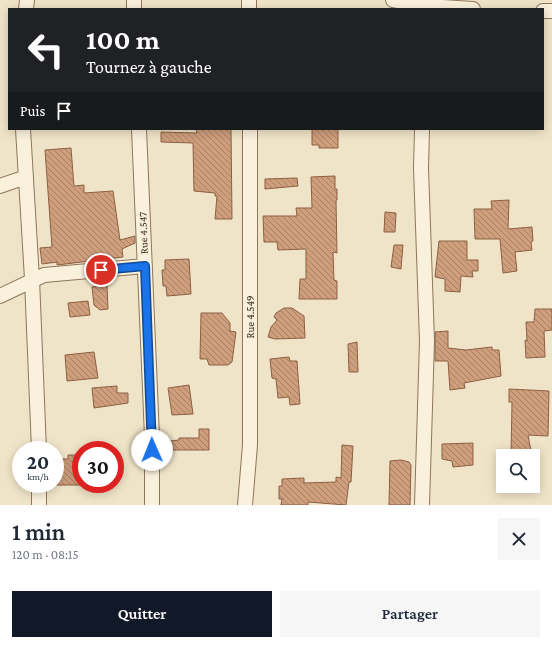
<!DOCTYPE html>
<html lang="fr">
<meta charset="utf-8">
<style>
body{margin:0;font-family:"Crimson Pro",serif;background:#f6f6f7;color:#1f2937;height:100vh;display:flex;flex-direction:column;font-size:15px;white-space:nowrap}
*{box-sizing:border-box;margin:0}
p{font-size:13px;color:#747a83}
.icon{flex:none;width:22px;height:22px;fill:none;stroke:currentColor;stroke-width:2;stroke-linecap:round;stroke-linejoin:round}
.map{position:relative;height:505px;overflow:hidden}
.panel{display:flex;flex-direction:column;background:#fff;flex:1}
.panel>*{flex:none}
.guide{position:absolute;left:8px;top:8px;width:536px;height:122px;border-radius:0px;box-shadow:0 2px 10px #0003;background:#202124;color:#fff;overflow:hidden}
.controls{position:absolute;left:496px;top:449px;display:grid;gap:8px}
.controls a{display:grid;place-items:center;width:44px;height:44px;border-radius:0px;background:#fff;box-shadow:0 2px 10px #0003;font-size:20px}
.speed{position:absolute;left:12px;top:441px;display:flex;gap:8px;font-size:20px;font-weight:700;text-align:center}
.speed>*{display:grid;place-content:center;width:52px;height:52px;border-radius:50%;background:#fff;box-shadow:0 2px 10px #0003;line-height:1}
.speed small{font-size:10px;font-weight:400}
.speed .limit{border:6px solid #d22;background:#fff;color:#111}
.pin{position:absolute;display:grid;place-items:center;width:34px;height:34px;color:#fff;margin:-17px;border:2px solid #fff;border-radius:50%;box-shadow:0 1px 4px #0007}
.me{position:absolute;width:44px;margin:-22px;rotate:359deg;stroke-linejoin:round;filter:drop-shadow(0 0 3px #0008)}
.turn{display:flex;align-items:center;gap:14px;height:84px;padding:0 12px;font-size:18px}
.turn .icon{width:52px;height:52px;stroke-width:2.5}
.turn b{display:block;font-size:28px;line-height:34px}
.then{display:flex;align-items:center;height:38px;padding:0 12px;background:#0003;gap:8px;font-size:15px}
.round{display:grid;place-items:center;flex:none;width:42px;height:42px;border-radius:0px;background:#f6f6f7}
.head{display:flex;align-items:center;justify-content:space-between;height:68px;padding:0 12px}
h1{font-size:24px;font-weight:600;line-height:30px}
.button{display:flex;gap:8px;margin-top:auto;padding:8px 12px}
.button a{flex:1;height:46px;border-radius:0px;background:#111827;color:#fff;font-size:16px;font-weight:600;line-height:46px;text-align:center}
.button a+a{background:#f6f6f7;color:#1f2937}
.map>svg:first-child{display:block}
.building{fill:url(#building-back-hatch);stroke:#8d5f41}
.lines{fill:none;stroke-linecap:round;stroke-linejoin:round}
.minor-casing{stroke:#8d765c;stroke-width:16}
.minor{stroke:#faf1dc;stroke-width:14}
.route-casing{stroke:#114b97;stroke-width:10}
.route{stroke:#1a73e8;stroke-width:7}
.labels{text-anchor:middle;dominant-baseline:central;stroke-width:3;stroke-linejoin:round;paint-order:stroke}
.street-label{font-size:11px;fill:#3d2e20;stroke:#f7eed8}
</style>
<div class="map">
<svg width="552" height="505" viewBox="0 0 552 505">
<defs>
<pattern id="building-back-hatch" width="6" height="6" patternUnits="userSpaceOnUse"><rect width="6" height="6" fill="#cf9f7d"/><path d="M-1 5l2 2M0 0l6 6M5-1l2 2" fill="none" stroke="#a98266"/></pattern>
</defs>
<rect width="100%" height="100%" fill="#f0e4c8"/>
<path class="building" d="M196 129H231L232 219H215L217 196H215V193L194 191 193 143 161 142V132L197 133Z
M312 129H338V148H319V145H312Z
M71 148 74 186 84 185V193L113 191 120 240 135 236V243L122 249 123 257 57 265V262L42 264 40 248 52 247 45 150Z
M335 176V189H337V200H336L337 253 333 252 334 280 337 281V299H299L300 279H306V249L278 250 277 242H264L263 216H297L296 208H312L311 177Z
M297 178 298 186 265 189V179Z
M509 200 508 229 532 227 533 241 531 242 532 250 515 252 517 271 503 273 500 239H475L474 209H492L491 201Z
M385 212 396 213 395 232H384Z
M439 241H467V260H478V271H472L473 277 461 276 460 292 445 291V279L435 277Z
M394 245H403L401 269 391 267Z
M189 259 191 294 167 296 166 286H163L162 270H165V260Z
M107 285 108 309 100 310 94 305 92 287Z
M88 301 90 315 70 317 68 303Z
M284 308H292L304 316 305 338 275 339 268 337 271 327 277 320 274 317 276 313Z
M535 309H552V330L544 331 545 357 526 358 525 340 527 341 526 322H534Z
M201 313H222L230 323V331L236 332 232 362 228 365H209L207 359H200Z
M448 331V348L466 350 492 347V350H499L501 376 464 383 465 388 450 390 448 361H435V332Z
M357 342 358 372H349L348 344Z
M94 352 98 378 67 381 65 355Z
M289 357 290 361H297L300 404 290 405 289 397 278 398 276 379 272 378 270 359Z
M189 385 193 414 172 415 168 388Z
M117 386V393H128V403L94 408 92 388Z
M509 389 549 391 548 436 528 435 532 456H511L512 402H509Z
M199 429H209V450H160V442L179 440V438H199Z
M473 443V465L453 467 452 461 442 459V444Z
M342 445 353 446 351 482H349L346 505 308 502V505H281L282 499H279V486H282V479L304 478V483L336 482V477L341 478Z
M68 455H81V485H55V459H68Z
M401 460 409 462 411 465 410 505H389L390 461Z"/>
<g class="lines">
<defs>
<path id="minor" d="M134 0V9
M249 0V9
M393 0 427 6 473 9
M26 9 27 0
M543 11H552
M23 129 32 279 39 450
M139 129 152 437V505
M422 129 421 168 427 341 422 505
M0 186 26 177
M0 296 44 275 145 266
M39 505V484
M245 505 250 445V129"/>
</defs>
<use href="#minor" class="minor-casing"/>
<use href="#minor" class="minor"/>
</g>
<g class="lines">
<defs>
<path id="route" d="M101 270 145 266 152 450"/>
</defs>
<use href="#route" class="route-casing"/>
<use href="#route" class="route"/>
</g>
<g class="labels">
<g class="street-label">
<text transform="translate(143 233) rotate(-92)">Rue 4.547</text>
<text transform="translate(250 317) rotate(-90)">Rue 4.549</text>
</g>
</g>
</svg>
<div class="controls">
<a><svg class="icon" aria-label="search" viewBox="0 0 24 24"><circle cx="10" cy="10" r="6"/><path d="M15 15l6 6"/></svg></a>
</div>
<div class="speed"><div>20<small>km/h</small></div><div class="limit">30</div></div>
<div class="pin" style="left:101px;top:270px;background:#d93025"><svg class="icon" aria-label="arrive" viewBox="0 0 24 24"><path d="M6 21V4h12l-3 4 3 4H6"/></svg></div>
<svg class="me" style="left:152px;top:450px" viewBox="-20 -20 40 40"><circle r="19" fill="#fff"/><path d="M0-13L10 11 0 6-10 11z" fill="#1a73e8"/></svg>
<div class="guide">
<div class="turn"><svg class="icon" aria-label="left" viewBox="0 0 24 24"><path d="M17 20v-9H6M10 6l-5 5 5 5"/></svg><div><b>100 m</b>Tournez à gauche</div></div>
<div class="then">Puis<svg class="icon" aria-label="arrive" viewBox="0 0 24 24"><path d="M6 21V4h12l-3 4 3 4H6"/></svg></div>
</div>
</div>
<section class="panel">
<div class="head"><div><h1>1 min</h1><p>120 m · 08:15</p></div><a class="round"><svg class="icon" aria-label="close" viewBox="0 0 24 24"><path d="M6 6l12 12M18 6L6 18"/></svg></a></div>
<div class="button"><a>Quitter</a><a>Partager</a></div>
</section>
